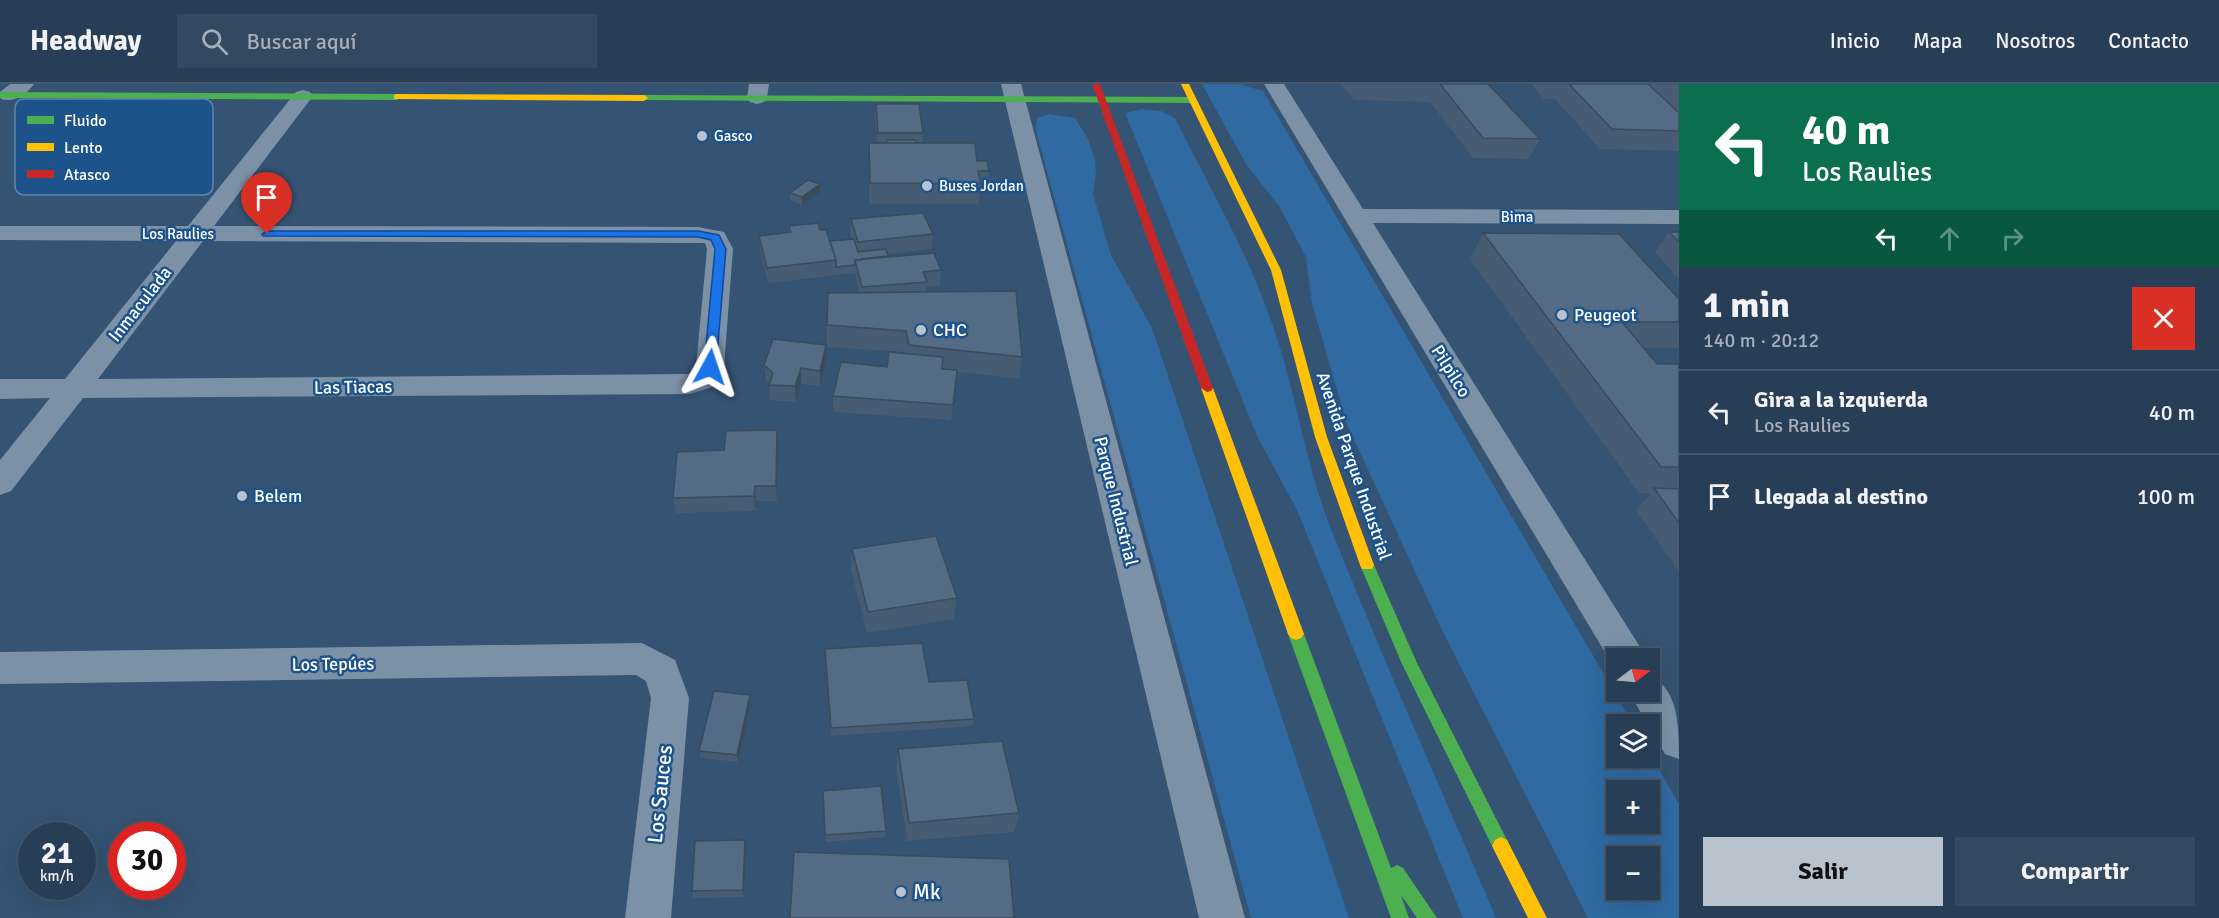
<!DOCTYPE html>
<html lang="es">
<meta charset="utf-8">
<style>
body{margin:0;font-family:Signika,sans-serif;background:#344960;color:#f1f3f6;height:100vh;display:flex;flex-direction:column;font-size:22px;white-space:nowrap}
*{box-sizing:border-box;margin:0}
p{font-size:20px;color:#a5aeb9}
.icon{flex:none;width:33px;height:33px;fill:none;stroke:currentColor;stroke-width:2;stroke-linecap:round;stroke-linejoin:round}
.map{position:relative;flex:1;overflow:hidden}
.sheet{display:flex;flex-direction:column;background:#283e56;width:540px}
.sheet>*{flex:none}
.top-card{background:#0b6e4f;color:#fff;overflow:hidden}
.needle{width:39px;rotate:74deg}
.controls{position:absolute;left:1606px;top:564px;display:grid;gap:12px}
.controls a{display:grid;place-items:center;width:54px;height:54px;border-radius:0px;background:#283e56;box-shadow:0 6px 24px #0002,0 0 0 2px #44576c;font-size:30px}
.speed{position:absolute;left:18px;top:738px;display:flex;gap:12px;font-size:30px;font-weight:700;text-align:center}
.speed>*{display:grid;place-content:center;width:78px;height:78px;border-radius:50%;background:#283e56;box-shadow:0 6px 24px #0002,0 0 0 2px #44576c;line-height:1}
.speed small{font-size:15px;font-weight:400}
.speed .limit{border:9px solid #d22;background:#fff;color:#111}
.pin{position:absolute;display:grid;place-items:center;width:51px;height:51px;color:#fff;margin:-62px -26px;border-radius:50% 50% 50% 0;rotate:-45deg;box-shadow:0 0 6px #0007}
.pin .icon{rotate:45deg}
.me{position:absolute;width:66px;margin:-33px;rotate:5deg;stroke-linejoin:round;filter:drop-shadow(0 0 4px #0008)}
.turn{display:flex;align-items:center;gap:21px;height:126px;padding:0 24px;font-size:27px}
.turn .icon{width:78px;height:78px;stroke-width:2.5}
.turn b{display:block;font-size:42px;line-height:51px}
.lanes{display:flex;align-items:center;height:57px;padding:0 24px;background:#0003;justify-content:center;gap:30px;direction:ltr}
.lanes .off{opacity:.35}
.round{display:grid;place-items:center;flex:none;width:63px;height:63px;border-radius:0px;background:#344960}
.overview{display:flex;align-items:center;justify-content:space-between;height:102px;padding:0 24px}
h1{font-size:36px;font-weight:700;line-height:45px}
.action{display:flex;gap:12px;margin-top:auto;padding:12px 24px}
.action a{flex:1;height:69px;border-radius:0px;background:#b8c3ce;color:#111;font-size:24px;font-weight:700;line-height:69px;text-align:center}
.action a+a{background:#344960;color:#f1f3f6}
ul{padding:0;list-style:none}
li{display:flex;align-items:center;gap:18px;height:84px;padding:0 24px;border-top:2px solid #44576c}
li div{flex:1}
li b{display:block;font-size:22px}
li em{font-style:normal}
header{display:flex;align-items:center;gap:36px;box-sizing:border-box;height:84px;padding:0 30px;background:#283e56;border-bottom:2px solid #44576c}
header strong{font-size:28px}
nav{display:flex;gap:33px;margin-inline-start:auto;font-size:21px}
.search{width:420px;height:54px;background:#344960;display:flex;align-items:center;gap:15px;box-sizing:border-box;padding:0 21px;border-radius:0px;color:#a5aeb9;font-size:22px}
main{display:flex;flex:1;min-height:0}
.map>svg:first-child{display:block}
.green{fill:#306aa2;fill-rule:evenodd}
.lines{fill:none;stroke-linecap:round;stroke-linejoin:round}
.street{fill:#7c91a6;fill-rule:evenodd}
.fast{fill:#4caf50;fill-rule:evenodd}
.slow{fill:#ffc107;fill-rule:evenodd}
.jam{fill:#c62828;fill-rule:evenodd}
.wall{fill:#475c72}
.shaded-wall{fill:#3a4b5c}
.building{fill:#536b84;stroke:#3a4b5c;stroke-width:1.5}
.route{fill:#1a73e8;stroke:#114b97;stroke-width:1.5}
.poi-dot{fill:#b8c3ce;stroke:#1c538b;stroke-width:2}
.labels{text-anchor:middle;dominant-baseline:central;stroke-width:5;stroke-linejoin:round;paint-order:stroke}
.far-poi-label{font-size:15px;fill:#fff;stroke:#1c538b;text-anchor:start}
.far-street-label{font-size:15px;fill:#fff;stroke:#1c538b}
.street-label{font-size:18px;fill:#fff;stroke:#1c538b}
.poi-label{font-size:18px;fill:#fff;stroke:#1c538b;text-anchor:start}
.near-street-label{font-size:21px;fill:#fff;stroke:#1c538b}
.near-poi-label{font-size:21px;fill:#fff;stroke:#1c538b;text-anchor:start}
.key{fill:#1c538b;stroke:#6087ae;stroke-width:1.5}
.key-label{font-size:16px;fill:#fff}
</style>
<header>
<strong>Headway</strong>
<div class="search"><svg class="icon" aria-label="search" viewBox="0 0 24 24"><circle cx="10" cy="10" r="6"/><path d="M15 15l6 6"/></svg>Buscar aquí</div>
<nav><a>Inicio</a><a>Mapa</a><a>Nosotros</a><a>Contacto</a></nav>
</header>
<main>
<div class="map">
<svg width="1679" height="834" viewBox="0 0 1679 834">
<rect width="100%" height="100%" fill="#355372"/>
<path class="green" d="M1202 0H1239L1263 7 1633 640H1617V674H1650V670L1679 720V834H1588L1441 544 1347 340 1312 220 1306 173 1279 122 1246 80ZM1617 706H1650V740H1617ZM1617 772H1650V806H1617Z
M1142 25 1161 27 1175 34C1207 99 1245 163 1269 231 1295 300 1304 376 1331 445 1383 576 1441 704 1496 834H1463L1297 426 1258 354 1125 29Z
M1049 30 1075 34 1088 55 1095 76 1096 88 1093 110 1111 171 1152 244 1349 834H1251L1036 47 1037 34Z"/>
<g class="lines">
<path class="street" d="M10 0H34C26 11 14 19 1 15L0 8Z
M749 0H769L767 14 764 18 757 20 750 18 747 14Z
M1001 0H1021L1245 834H1199Z
M1264 0H1284L1363 125 1679 126V140L1373 139 1647 574H1617V586L1615 585Z
M303 6 310 8 313 12 214 142 698 143 724 148 733 165 724 283 715 302 690 310 83 314 11 407 0 411V376L50 314 0 315V295H65L176 157 0 156V142H188L296 8ZM203 157 705 159 707 165 696 283 693 289 688 290 98 295Z
M642 559 675 576 689 614 671 834H625L651 614 646 597 636 591 0 600V568Z
M1650 592C1679 605 1679 644 1679 675L1665 670 1650 645V640H1647L1629 608H1650Z"/>
<path class="fast" d="M0 8 397 10 401 13 397 16 0 14Z
M644 11 1193 13 1197 16 1193 19 641 16 640 14Z
M1367 475 1372 477 1374 481 1417 579 1507 756 1510 762 1507 768 1501 771 1495 768 1402 580 1360 481 1362 477Z
M1296 544 1301 546 1304 550 1391 784 1397 781 1403 784 1437 834H1417L1401 811 1409 834H1391L1288 550 1291 546Z"/>
<path class="slow" d="M1181 0H1189L1281 186 1327 353 1374 481 1372 485H1362L1360 481 1315 353 1271 186Z
M397 10 644 11 648 14 644 17 394 15V11Z
M1207 300 1213 304 1304 550 1301 554 1296 556 1291 554 1288 550 1201 304Z
M1501 753 1507 756 1547 834H1528L1492 762 1495 756Z"/>
<path class="jam" d="M1092 0H1100L1213 304 1211 307 1207 308 1201 304Z"/>
</g>
<path class="wall" d="M1341 0H1488L1540 55 1529 75 1473 74 1430 18 1354 16Z
M1531 0H1679V67L1600 65 1555 15H1544Z
M876 20 923 49 922 59 977 77 989 87 987 107H980L978 120H869V59H877L875 34Z
M820 108 802 121 790 116V109Z
M851 135 933 150 932 165 887 170 888 173 941 186 940 202 926 203V208L1022 273 1019 294 957 288 951 336 833 328V312L887 283 905 270V268L827 263V241L859 209 855 189 768 199 760 167 759 152 789 148V142L820 146 830 157 852 155 850 150Z
M1669 148H1679V195L1655 168Z
M1483 149 1679 215V264H1644L1657 280H1679V488L1636 426 1651 409H1639L1470 175Z
M826 276 820 302 801 300 796 318 770 316 769 300 766 296 764 281Z
M777 346 778 361 777 417H756V427L676 429 673 414 724 366Z
M852 465 957 514 954 535 867 549 851 486Z
M825 565 929 598 974 635 972 642 831 652Z
M750 611 751 619 738 678 701 674 699 667Z
M898 665 1019 729 1014 748 907 757 896 684Z
M823 707 886 747V753L826 758Z
M746 763 744 813 693 814 692 807Z"/>
<path class="shaded-wall" d="M820 100V108L802 121V113Z
M826 261V276L820 302V287Z
M801 284V300L796 318 795 302Z
M777 346 778 361 777 417 776 402Z
M755 402 756 417V427L754 412Z
M750 611 751 619 738 678 737 671Z
M745 756 746 763 744 813 743 806Z"/>
<path class="building" d="M1440 0H1488L1540 55 1483 54Z
M1569 0H1648L1679 29V47L1612 45Z
M876 20H919L923 49H878Z
M887 56H915L916 59H887Z
M869 59H975L977 77H987L989 87H978L981 100 870 99Z
M808 96 820 100 802 113 790 109Z
M923 129 933 150 858 158 851 135Z
M818 139 820 146H826L836 176 767 184 759 152 791 148 789 142Z
M1669 148H1679V158Z
M1483 149 1619 150 1679 215V238H1622L1657 280H1679V383H1661Z
M854 155 858 168 886 165 888 172 861 175V176H855V181L836 183V176L830 157Z
M934 169 941 186 923 188 927 198 862 203 855 176Z
M1016 207 1022 273 909 261 906 247 827 241 828 209Z
M773 255 826 261 820 287 801 284 795 302 769 301 773 289 764 281Z
M889 268 943 273 942 285 957 286 953 321 833 312 841 278 887 283Z
M777 346 776 402H755L754 412 673 414 677 368 724 366 726 347Z
M1654 404 1679 405V439Z
M936 452 957 514 868 528 852 465Z
M922 559 929 598 967 596 974 635 831 644 825 565Z
M714 607 750 611 737 671 699 667Z
M1002 657 1019 729 909 739 898 665Z
M881 702 886 747 825 751 823 707Z
M745 756 743 806 692 807 695 757Z
M794 768 1009 775 1014 834H790Z"/>
<path class="route" d="M267 147H698L719 151 726 165 716 283 710 287 704 283 715 165 711 156 698 153 263 152 262 150Z"/>
<g class="poi-dot">
<circle cx="702" cy="52" r="6"/>
<circle cx="927" cy="102" r="6"/>
<circle cx="1562" cy="231" r="6"/>
<circle cx="921" cy="246" r="6"/>
<circle cx="242" cy="412" r="6"/>
<circle cx="901" cy="808" r="6"/>
</g>
<g class="labels">
<g class="far-poi-label">
<text x="714" y="52">Gasco</text>
<text x="939" y="102">Buses Jordan</text>
</g>
<g class="far-street-label">
<text x="1517" y="133">Bima</text>
<text x="178" y="150">Los Raulies</text>
</g>
<g class="street-label">
<text transform="translate(140 220) rotate(-52)">Inmaculada</text>
<text transform="translate(1451 287) rotate(58)">Pilpilco</text>
<text transform="translate(353 303) rotate(-1)">Las Tiacas</text>
<text transform="translate(1354 382) rotate(71)">Avenida Parque Industrial</text>
<text transform="translate(1116 417) rotate(76)">Parque Industrial</text>
<text transform="translate(333 580) rotate(-1)">Los Tepúes</text>
</g>
<g class="poi-label">
<text x="1574" y="231">Peugeot</text>
<text x="933" y="246">CHC</text>
<text x="254" y="412">Belem</text>
</g>
<g class="near-street-label">
<text transform="translate(660 710) rotate(-84)">Los Sauces</text>
</g>
<g class="near-poi-label">
<text x="913" y="808">Mk</text>
</g>
</g>
<rect x="15" y="15" width="198" height="96" rx="9" class="key"/>
<rect x="27" y="32" width="27" height="8" fill="#4caf50"/>
<rect x="27" y="59" width="27" height="8" fill="#ffc107"/>
<rect x="27" y="86" width="27" height="8" fill="#c62828"/>
<g class="key-label">
<text x="64" y="42">Fluido</text>
<text x="64" y="69">Lento</text>
<text x="64" y="96">Atasco</text>
</g>
</svg>
<div class="controls">
<a><svg class="needle" viewBox="-14 -14 28 28"><path d="M0-13l5 13h-10z" fill="#e53935"/><path d="M0 13l5-13h-10z" fill="#a5aeb9"/></svg></a>
<a><svg class="icon" aria-label="layers" viewBox="0 0 24 24"><path d="M12 4l9 5-9 5-9-5zM3 14l9 5 9-5"/></svg></a>
<a>+</a>
<a>−</a>
</div>
<div class="speed"><div>21<small>km/h</small></div><div class="limit">30</div></div>
<div class="pin" style="left:267px;top:150px;background:#d93025"><svg class="icon" aria-label="arrive" viewBox="0 0 24 24"><path d="M6 21V4h12l-3 4 3 4H6"/></svg></div>
<svg class="me" style="left:710px;top:283px" viewBox="-20 -20 40 40"><path d="M0-17L14 15 0 8-14 15z" fill="#1a73e8" stroke="#fff" stroke-width="4"/></svg>
</div>
<section class="sheet">
<div class="top-card">
<div class="turn"><svg class="icon" aria-label="left" viewBox="0 0 24 24"><path d="M17 20v-9H6M10 6l-5 5 5 5"/></svg><div><b>40 m</b>Los Raulies</div></div>
<div class="lanes"><svg class="icon" aria-label="left" viewBox="0 0 24 24"><path d="M17 20v-9H6M10 6l-5 5 5 5"/></svg><svg class="icon off" aria-label="ahead" viewBox="0 0 24 24"><path d="M12 20V5M6 11l6-6 6 6"/></svg><svg class="icon off" aria-label="right" viewBox="0 0 24 24"><path d="M7 20v-9h11M14 6l5 5-5 5"/></svg></div>
</div>
<div class="overview"><div><h1>1 min</h1><p>140 m · 20:12</p></div><a class="round" style="background:#d93025;color:#fff"><svg class="icon" aria-label="close" viewBox="0 0 24 24"><path d="M6 6l12 12M18 6L6 18"/></svg></a></div>
<ul>
<li><svg class="icon" aria-label="left" viewBox="0 0 24 24"><path d="M17 20v-9H6M10 6l-5 5 5 5"/></svg><div><b>Gira a la izquierda</b><p>Los Raulies</p></div><em>40 m</em></li>
<li><svg class="icon" aria-label="arrive" viewBox="0 0 24 24"><path d="M6 21V4h12l-3 4 3 4H6"/></svg><div><b>Llegada al destino</b></div><em>100 m</em></li>
</ul>
<div class="action"><a>Salir</a><a>Compartir</a></div>
</section>
</main>
